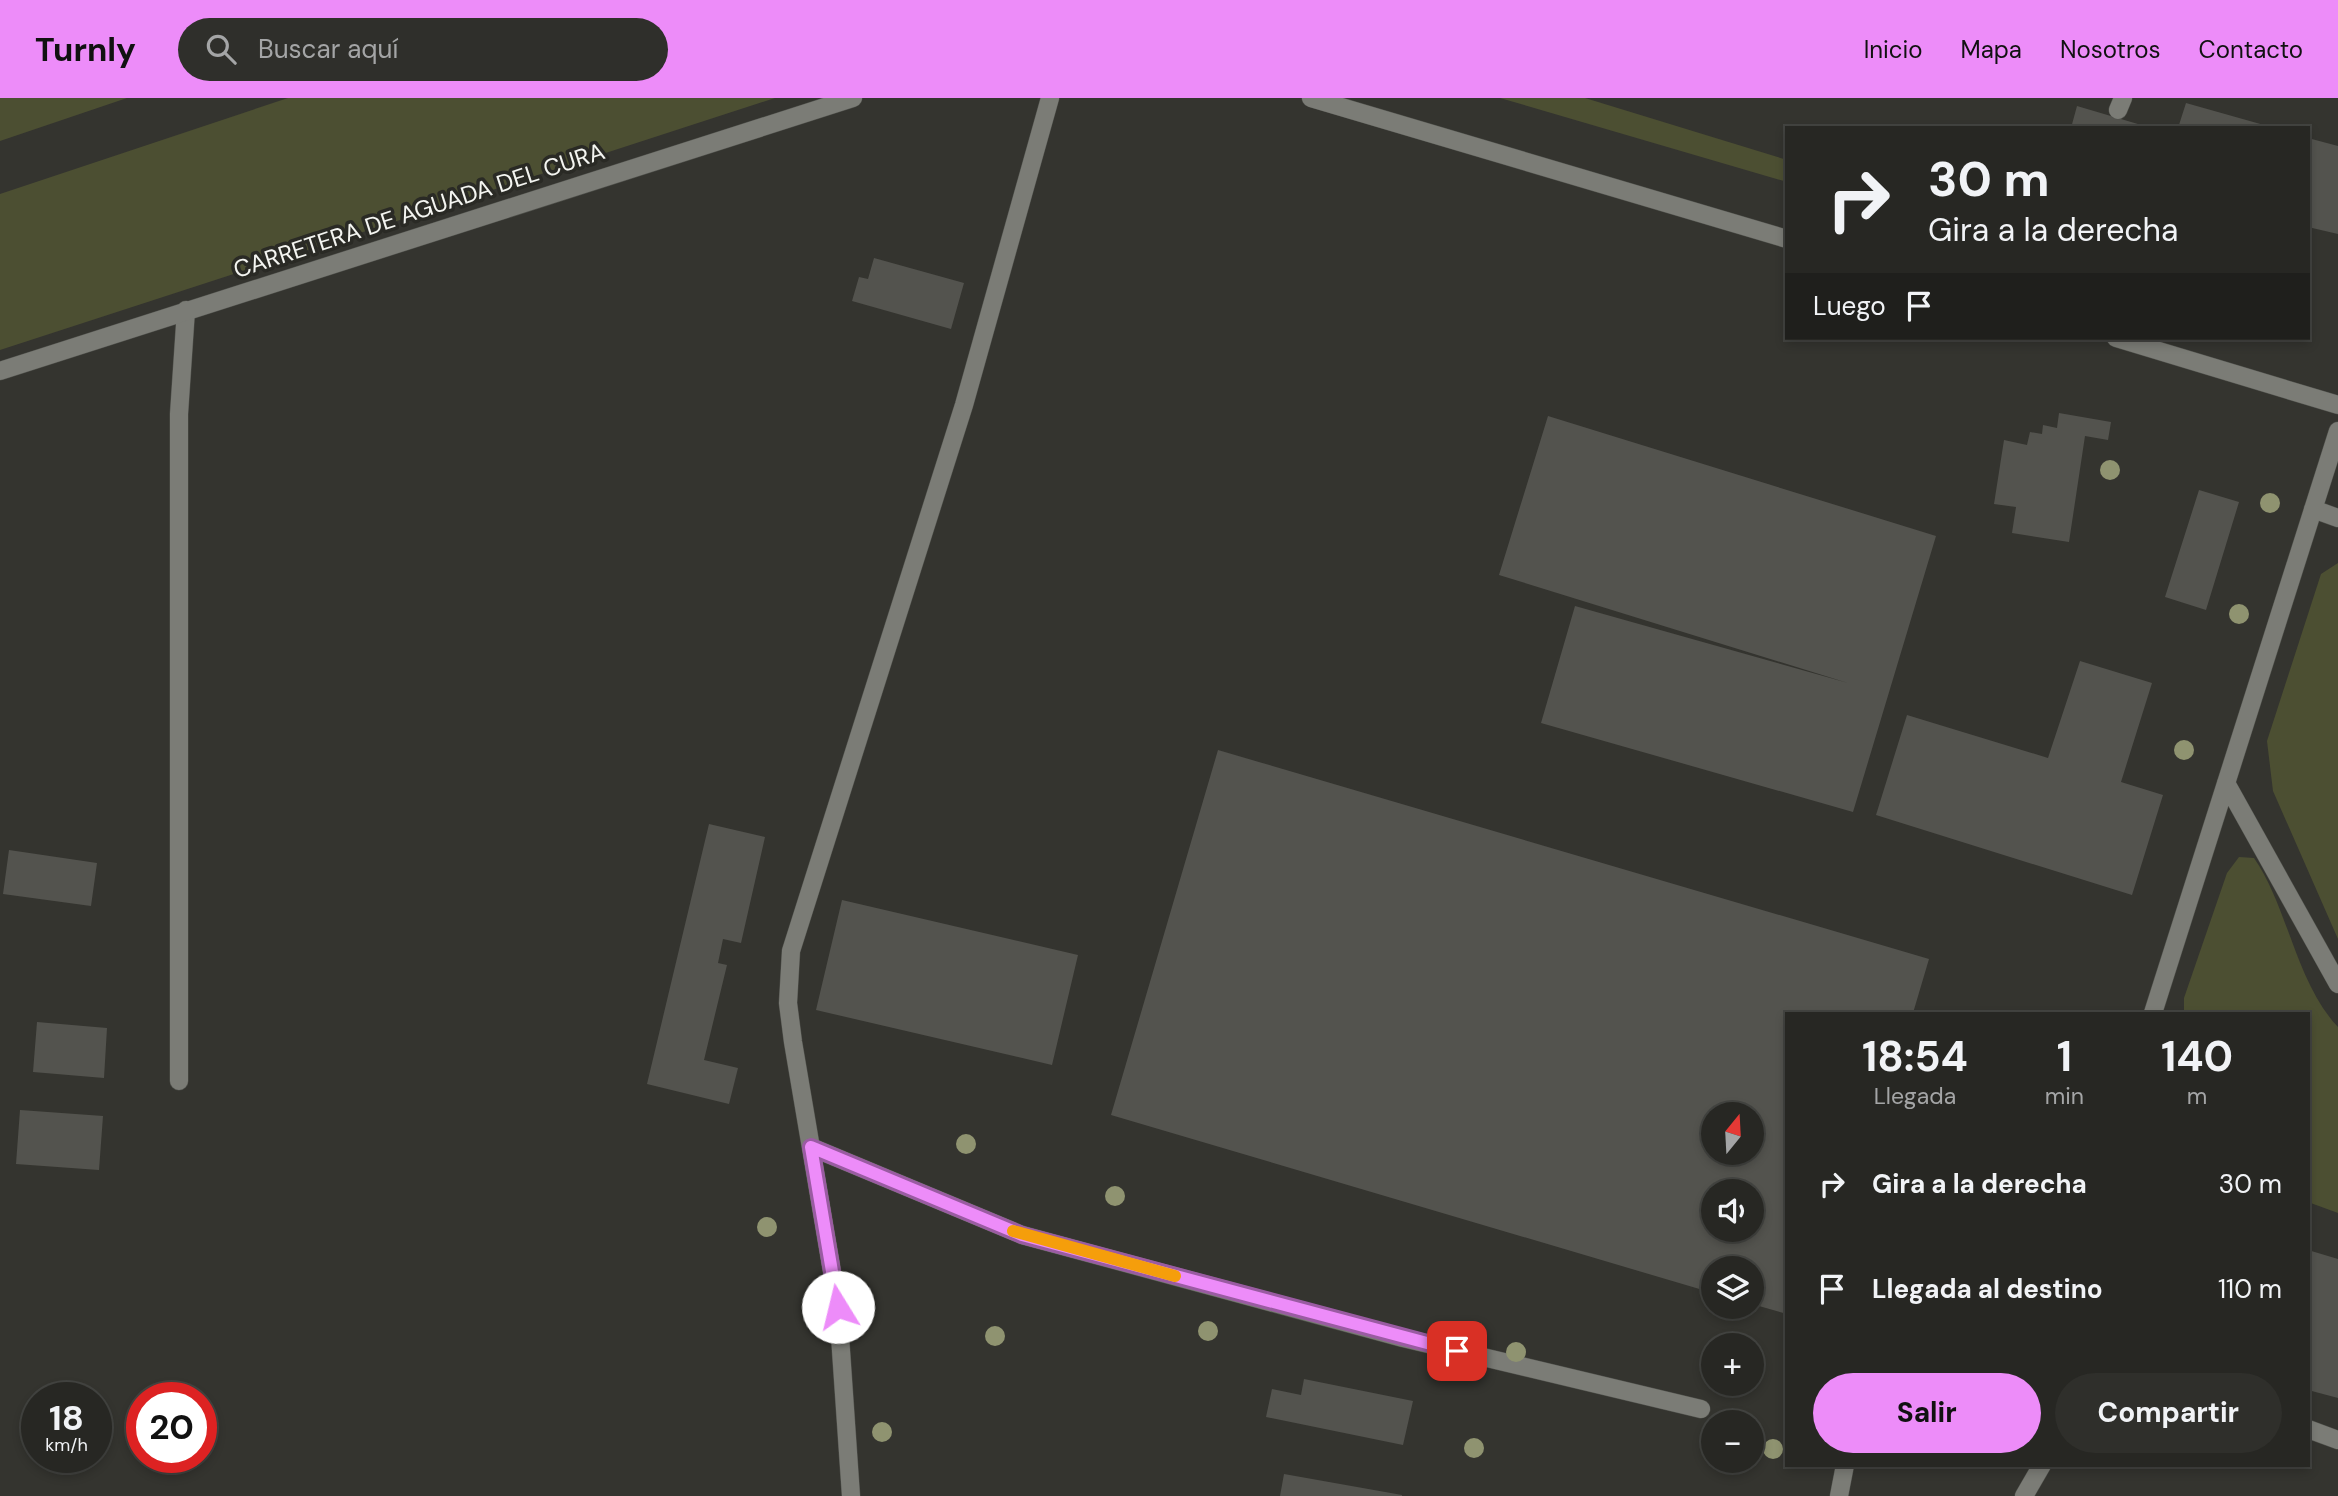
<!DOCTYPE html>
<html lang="es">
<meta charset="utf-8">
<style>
body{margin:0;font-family:"DM Sans",sans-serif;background:#2f2f2b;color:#f1f3f6;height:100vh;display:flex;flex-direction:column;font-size:26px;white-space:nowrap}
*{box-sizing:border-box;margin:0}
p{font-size:23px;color:#a4a5a6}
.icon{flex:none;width:38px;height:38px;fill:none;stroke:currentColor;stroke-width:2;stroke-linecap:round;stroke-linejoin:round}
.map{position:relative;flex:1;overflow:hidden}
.panel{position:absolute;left:1785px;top:914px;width:525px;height:455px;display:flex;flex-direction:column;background:#272723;border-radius:0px;box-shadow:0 4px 10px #0003,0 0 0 2px #434441}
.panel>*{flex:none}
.banner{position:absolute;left:1785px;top:28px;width:525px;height:214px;border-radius:0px;box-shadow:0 4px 10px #0003,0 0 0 2px #434441;background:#272723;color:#f1f3f6;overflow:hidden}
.needle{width:46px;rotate:18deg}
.controls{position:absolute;left:1701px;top:1004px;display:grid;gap:14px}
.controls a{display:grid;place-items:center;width:63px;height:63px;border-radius:50%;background:#272723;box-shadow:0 4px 10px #0003,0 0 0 2px #434441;font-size:35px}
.speed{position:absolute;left:21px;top:1284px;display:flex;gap:14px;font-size:35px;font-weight:700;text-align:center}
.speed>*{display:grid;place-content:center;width:91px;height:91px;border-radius:50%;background:#272723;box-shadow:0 4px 10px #0003,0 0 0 2px #434441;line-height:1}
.speed small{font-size:18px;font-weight:400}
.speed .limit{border:10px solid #d22;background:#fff;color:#111}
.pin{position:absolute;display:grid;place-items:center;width:60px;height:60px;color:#fff;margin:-30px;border-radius:14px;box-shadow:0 4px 10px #0006}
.me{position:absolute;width:77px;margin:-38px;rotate:351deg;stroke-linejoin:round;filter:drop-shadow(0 0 5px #0008)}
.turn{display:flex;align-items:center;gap:24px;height:147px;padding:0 28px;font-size:32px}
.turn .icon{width:91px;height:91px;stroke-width:2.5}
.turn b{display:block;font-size:49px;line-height:60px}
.then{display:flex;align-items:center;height:66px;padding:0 28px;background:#0003;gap:14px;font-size:26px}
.eta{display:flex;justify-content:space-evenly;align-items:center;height:119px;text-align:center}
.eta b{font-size:42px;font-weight:700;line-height:49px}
.cta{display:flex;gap:14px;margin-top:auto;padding:14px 28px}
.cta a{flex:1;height:80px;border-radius:42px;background:#ed8cf9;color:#111;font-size:28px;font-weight:700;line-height:80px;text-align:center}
.cta a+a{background:#2f2f2b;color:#f1f3f6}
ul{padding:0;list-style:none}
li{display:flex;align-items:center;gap:21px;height:105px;padding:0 28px}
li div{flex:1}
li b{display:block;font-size:26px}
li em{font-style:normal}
header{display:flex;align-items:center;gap:42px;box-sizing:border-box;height:98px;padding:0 35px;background:#ed8cf9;color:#111}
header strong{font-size:33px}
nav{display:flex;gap:38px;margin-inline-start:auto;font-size:24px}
.search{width:490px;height:63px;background:#2f2f2b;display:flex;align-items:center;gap:18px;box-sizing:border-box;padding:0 24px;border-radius:38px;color:#a4a5a6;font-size:26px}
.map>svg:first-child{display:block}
.green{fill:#4c4f32}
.building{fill:#53534e;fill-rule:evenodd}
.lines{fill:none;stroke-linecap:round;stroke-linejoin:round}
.lane-casing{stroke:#4f504b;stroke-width:19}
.street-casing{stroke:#4f504b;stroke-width:19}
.secondary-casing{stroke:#4f504b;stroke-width:19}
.lane{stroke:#7b7c76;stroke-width:18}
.street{stroke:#7b7c76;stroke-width:18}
.secondary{stroke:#7b7c76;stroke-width:18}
.tree{fill:#8f9370}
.route-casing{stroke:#9a5ba2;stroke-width:18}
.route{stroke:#ed8cf9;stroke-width:12}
.slow{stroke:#f59e0b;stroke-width:12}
.labels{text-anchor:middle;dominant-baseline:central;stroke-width:7;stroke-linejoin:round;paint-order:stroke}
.street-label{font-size:24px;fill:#f4f5f1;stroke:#2a2a25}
</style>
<header>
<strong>Turnly</strong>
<div class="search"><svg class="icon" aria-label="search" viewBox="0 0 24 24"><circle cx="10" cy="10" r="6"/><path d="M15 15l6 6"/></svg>Buscar aquí</div>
<nav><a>Inicio</a><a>Mapa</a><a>Nosotros</a><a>Contacto</a></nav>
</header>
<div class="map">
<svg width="2338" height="1398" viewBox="0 0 2338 1398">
<rect width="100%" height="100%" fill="#34342f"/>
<path class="green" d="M0 0H127L0 43Z
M288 0H775L0 252V96Z
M1500 0H1585L1787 62V84Z
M2338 465V841L2273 693 2267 643 2321 476Z
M2239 759 2254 760C2288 809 2296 885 2338 929V1115L2308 1104V915H2184V900L2227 775Z"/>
<path class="building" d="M2186 5 2271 29V30H2178Z
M2077 8 2148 29V30H2071Z
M2308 40 2338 48V136L2308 129Z
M874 160 964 185 951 231 852 203 859 179 868 181Z
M2059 315 2111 324 2108 342 2085 338 2069 444 2012 435 2016 409 1994 406 2004 342 2027 347 2030 334 2042 336 2043 327 2057 330Z
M1548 318 1936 438 1853 714 1541 625 1575 508 1848 585 1499 477Z
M2199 392 2239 404 2206 512 2165 499Z
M2080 563 2152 585 2121 684 2163 697 2132 797 1876 717 1907 617 2048 660Z
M1218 652 1929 861 1913 915H1787V1216L1752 1206V1171H1713V1195L1111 1017ZM1713 1017H1752V1055H1713ZM1713 1094H1752V1132H1713Z
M709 726 765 739 741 845 723 841 718 865 727 867 704 962 738 970 729 1006 647 986Z
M9 752 97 765 91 808 3 796Z
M842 802 1078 857 1052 967 816 912Z
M37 924 107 930 104 980 33 974Z
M20 1012 103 1018 99 1072 16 1066Z
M2308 1152 2338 1161V1300L2308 1292Z
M1304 1281 1413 1303 1403 1347 1266 1319 1272 1291 1301 1297Z
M1284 1376 1402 1397V1398H1280Z"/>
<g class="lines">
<defs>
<path id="lane" d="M2118 12 2123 0
M2313 411 2338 420
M2226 685 2338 886
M2153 915 2338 333
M811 1049 1022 1137 1403 1240 1701 1311
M2308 1331 2338 1342
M851 1398 838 1209 793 944 788 905 791 853 964 307 1050 0
M1839 1398 1845 1367
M2024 1398 2042 1367"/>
<path id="street" d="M179 983V316L186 212"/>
<path id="secondary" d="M1311 0 1787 141
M2116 240 2338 307
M0 273 853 0"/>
</defs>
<use href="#lane" class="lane-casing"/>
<use href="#street" class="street-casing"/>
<use href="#secondary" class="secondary-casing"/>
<use href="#lane" class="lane"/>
<use href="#street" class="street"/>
<use href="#secondary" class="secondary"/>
</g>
<g class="tree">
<circle cx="2110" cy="372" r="10"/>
<circle cx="2270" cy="405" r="10"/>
<circle cx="2239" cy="516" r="10"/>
<circle cx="2184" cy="652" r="10"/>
<circle cx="966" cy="1046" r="10"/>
<circle cx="1115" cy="1098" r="10"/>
<circle cx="767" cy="1129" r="10"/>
<circle cx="1208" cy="1233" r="10"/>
<circle cx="995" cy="1238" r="10"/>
<circle cx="1516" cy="1254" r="10"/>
<circle cx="882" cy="1334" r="10"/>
<circle cx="1474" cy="1350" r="10"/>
<circle cx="1773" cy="1351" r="10"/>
</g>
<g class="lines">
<defs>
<path id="route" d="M838 1209 811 1049 1022 1137 1457 1253"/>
</defs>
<use href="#route" class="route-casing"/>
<use href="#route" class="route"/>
<path class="slow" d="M1013 1133 1175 1178"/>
</g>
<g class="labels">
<g class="street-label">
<text transform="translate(419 112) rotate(-18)">CARRETERA DE AGUADA DEL CURA</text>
</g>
</g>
</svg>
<div class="controls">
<a><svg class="needle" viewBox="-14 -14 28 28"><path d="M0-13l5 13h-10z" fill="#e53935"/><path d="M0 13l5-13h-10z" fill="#a4a5a6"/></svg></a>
<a><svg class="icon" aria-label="sound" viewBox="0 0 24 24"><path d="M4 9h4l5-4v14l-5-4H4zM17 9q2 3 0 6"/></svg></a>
<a><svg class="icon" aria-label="layers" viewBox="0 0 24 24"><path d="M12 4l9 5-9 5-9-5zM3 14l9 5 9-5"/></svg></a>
<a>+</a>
<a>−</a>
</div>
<div class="speed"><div>18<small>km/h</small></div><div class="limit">20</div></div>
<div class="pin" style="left:1457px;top:1253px;background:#d93025"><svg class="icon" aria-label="arrive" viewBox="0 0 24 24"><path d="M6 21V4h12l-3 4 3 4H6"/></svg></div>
<svg class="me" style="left:838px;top:1209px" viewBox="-20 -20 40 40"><circle r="19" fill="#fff"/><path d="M0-13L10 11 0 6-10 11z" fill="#ed8cf9"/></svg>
<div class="banner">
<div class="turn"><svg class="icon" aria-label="right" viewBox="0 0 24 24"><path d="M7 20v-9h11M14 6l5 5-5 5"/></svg><div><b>30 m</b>Gira a la derecha</div></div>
<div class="then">Luego<svg class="icon" aria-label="arrive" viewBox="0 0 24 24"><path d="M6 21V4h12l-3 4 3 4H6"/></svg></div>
</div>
<section class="panel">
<div class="eta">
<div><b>18:54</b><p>Llegada</p></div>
<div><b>1</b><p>min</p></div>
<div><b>140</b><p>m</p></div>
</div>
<ul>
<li><svg class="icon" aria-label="right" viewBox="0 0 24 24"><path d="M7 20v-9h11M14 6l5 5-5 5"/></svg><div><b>Gira a la derecha</b></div><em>30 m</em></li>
<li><svg class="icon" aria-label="arrive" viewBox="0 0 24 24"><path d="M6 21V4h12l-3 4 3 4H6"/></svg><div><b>Llegada al destino</b></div><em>110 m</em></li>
</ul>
<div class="cta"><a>Salir</a><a>Compartir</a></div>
</section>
</div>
